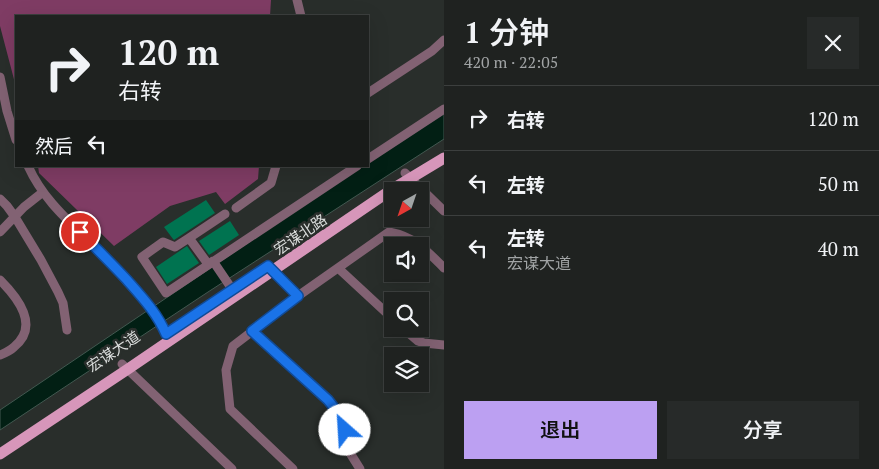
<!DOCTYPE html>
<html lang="zh">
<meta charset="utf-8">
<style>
body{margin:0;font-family:"PT Serif","Noto Sans SC",serif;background:#272a29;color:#f1f3f6;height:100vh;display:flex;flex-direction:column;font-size:19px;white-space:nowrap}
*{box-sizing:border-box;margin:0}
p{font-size:16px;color:#a1a4a5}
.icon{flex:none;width:28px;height:28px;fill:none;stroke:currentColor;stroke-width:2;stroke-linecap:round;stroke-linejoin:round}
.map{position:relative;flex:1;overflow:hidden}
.side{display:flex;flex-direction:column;background:#1f2220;width:435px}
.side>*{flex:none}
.top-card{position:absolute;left:15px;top:15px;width:354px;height:152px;border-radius:0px;box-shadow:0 5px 20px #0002,0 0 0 1px #3c3f3e;background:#1f2220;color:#f1f3f6;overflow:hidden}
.needle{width:32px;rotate:220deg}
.fabs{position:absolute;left:384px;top:182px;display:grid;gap:10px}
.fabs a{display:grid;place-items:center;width:45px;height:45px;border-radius:0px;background:#1f2220;box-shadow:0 5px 20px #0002,0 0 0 1px #3c3f3e;font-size:25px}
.pin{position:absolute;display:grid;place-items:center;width:42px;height:42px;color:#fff;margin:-21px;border:2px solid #fff;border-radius:50%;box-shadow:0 1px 5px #0007}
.me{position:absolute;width:55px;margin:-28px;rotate:334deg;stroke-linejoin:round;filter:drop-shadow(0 0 4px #0008)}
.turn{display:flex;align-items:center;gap:18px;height:105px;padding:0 20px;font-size:22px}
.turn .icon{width:65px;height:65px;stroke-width:2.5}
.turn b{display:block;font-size:35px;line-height:42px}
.then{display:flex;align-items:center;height:48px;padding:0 20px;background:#0003;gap:10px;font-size:19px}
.round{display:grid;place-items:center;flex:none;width:52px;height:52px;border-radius:0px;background:#272a29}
.head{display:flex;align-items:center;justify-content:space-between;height:85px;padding:0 20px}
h1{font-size:30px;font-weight:600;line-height:38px}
.primary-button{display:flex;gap:10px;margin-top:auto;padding:10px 20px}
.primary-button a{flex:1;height:58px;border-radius:0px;background:#bca0f2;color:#111;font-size:20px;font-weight:600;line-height:58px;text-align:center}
.primary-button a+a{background:#272a29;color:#f1f3f6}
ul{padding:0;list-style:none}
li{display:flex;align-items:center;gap:15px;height:65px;padding:0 20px;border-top:1px solid #3c3f3e}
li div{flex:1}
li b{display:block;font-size:19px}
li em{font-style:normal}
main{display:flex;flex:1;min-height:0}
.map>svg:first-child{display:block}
.forest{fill:#7f3c64}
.water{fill:#021f14;stroke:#425850}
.building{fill:#007350}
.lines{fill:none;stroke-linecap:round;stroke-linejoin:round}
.minor{stroke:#826273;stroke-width:9}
.major{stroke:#d796ba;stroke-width:11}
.route-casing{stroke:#114b97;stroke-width:12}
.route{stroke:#1a73e8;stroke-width:9}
.labels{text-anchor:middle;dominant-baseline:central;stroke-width:5;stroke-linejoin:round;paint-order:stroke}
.street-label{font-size:15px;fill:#d9dcdb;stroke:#292e2b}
</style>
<main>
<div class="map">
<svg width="444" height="469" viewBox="0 0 444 469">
<rect width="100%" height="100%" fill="#292e2b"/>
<path class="forest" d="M0 0H271L270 16H16V87L0 26Z
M38 166H259L258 179 225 204 216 192 170 206 114 246 39 173Z"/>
<path class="water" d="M444 111V139L208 292 0 430V410L362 166H368V163Z"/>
<path class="building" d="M206 200 215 213 174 240 173 239 164 227Z
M230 221 239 235 209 255 199 241Z
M187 246 199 263 167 284 156 267Z"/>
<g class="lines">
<path class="minor" d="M297 0 301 16
M0 77 7 111 16 140
M368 93 432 51 444 40
M368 159 444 109
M28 166C44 201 70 222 96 248 108 260 119 272 130 285 144 300 158 314 166 334
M405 173 444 211
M0 199 7 206 15 217 41 260 58 292 63 303 67 330
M236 208 271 183 276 166
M0 232 24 207 43 192
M189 238 225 214
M213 261 236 295
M208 264 189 238 175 247 163 242 142 257 166 293 357 166
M268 266 298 296
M338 268 392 318
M0 280C18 298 40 326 14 347 10 351 5 353 0 355
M404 329 418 341 424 343 444 345
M252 331 328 400 343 419 350 453 360 469
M122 364 232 469
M293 469 230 409 226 370 233 346 298 296 389 232C415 237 426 250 444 268"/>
<path class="major" d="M0 454 128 369 391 190 444 158"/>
</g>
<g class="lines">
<defs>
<path id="route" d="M80 232C96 248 112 264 127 280 142 297 157 313 166 334L268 266 298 296 252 331 328 400 343 419 345 430"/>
</defs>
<use href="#route" class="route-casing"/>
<use href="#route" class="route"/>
</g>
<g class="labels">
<g class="street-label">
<text transform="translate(300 234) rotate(-34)">宏谋北路</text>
<text transform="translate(113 351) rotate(-34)">宏谋大道</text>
</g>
</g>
</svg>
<div class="fabs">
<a><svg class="needle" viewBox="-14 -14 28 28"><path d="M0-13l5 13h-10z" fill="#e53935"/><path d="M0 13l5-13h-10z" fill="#a1a4a5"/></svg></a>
<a><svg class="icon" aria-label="sound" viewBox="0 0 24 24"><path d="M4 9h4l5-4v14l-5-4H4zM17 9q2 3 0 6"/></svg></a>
<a><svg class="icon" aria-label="search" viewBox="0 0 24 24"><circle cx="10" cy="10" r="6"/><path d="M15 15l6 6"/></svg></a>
<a><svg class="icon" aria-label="layers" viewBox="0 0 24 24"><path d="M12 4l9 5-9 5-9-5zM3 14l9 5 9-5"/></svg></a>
</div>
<div class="pin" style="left:80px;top:232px;background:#d93025"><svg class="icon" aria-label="arrive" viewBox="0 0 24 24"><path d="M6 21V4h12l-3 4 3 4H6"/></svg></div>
<svg class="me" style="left:345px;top:430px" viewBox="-20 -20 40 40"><circle r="19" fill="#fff"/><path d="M0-13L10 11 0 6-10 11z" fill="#1a73e8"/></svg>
<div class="top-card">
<div class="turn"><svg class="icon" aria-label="right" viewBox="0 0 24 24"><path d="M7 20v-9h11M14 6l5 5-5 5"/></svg><div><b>120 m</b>右转</div></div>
<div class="then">然后<svg class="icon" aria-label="left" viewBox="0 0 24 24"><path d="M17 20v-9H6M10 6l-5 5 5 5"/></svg></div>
</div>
</div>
<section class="side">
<div class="head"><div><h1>1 分钟</h1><p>420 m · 22:05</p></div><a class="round"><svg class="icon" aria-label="close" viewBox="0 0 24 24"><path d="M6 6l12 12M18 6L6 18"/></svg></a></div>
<ul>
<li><svg class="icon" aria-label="right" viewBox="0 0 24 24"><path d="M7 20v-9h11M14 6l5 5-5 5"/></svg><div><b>右转</b></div><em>120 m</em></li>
<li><svg class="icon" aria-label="left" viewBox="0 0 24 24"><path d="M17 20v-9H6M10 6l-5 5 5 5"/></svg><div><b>左转</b></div><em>50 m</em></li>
<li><svg class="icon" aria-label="left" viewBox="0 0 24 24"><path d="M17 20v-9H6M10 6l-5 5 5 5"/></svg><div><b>左转</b><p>宏谋大道</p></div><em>40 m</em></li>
</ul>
<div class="primary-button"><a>退出</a><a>分享</a></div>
</section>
</main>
